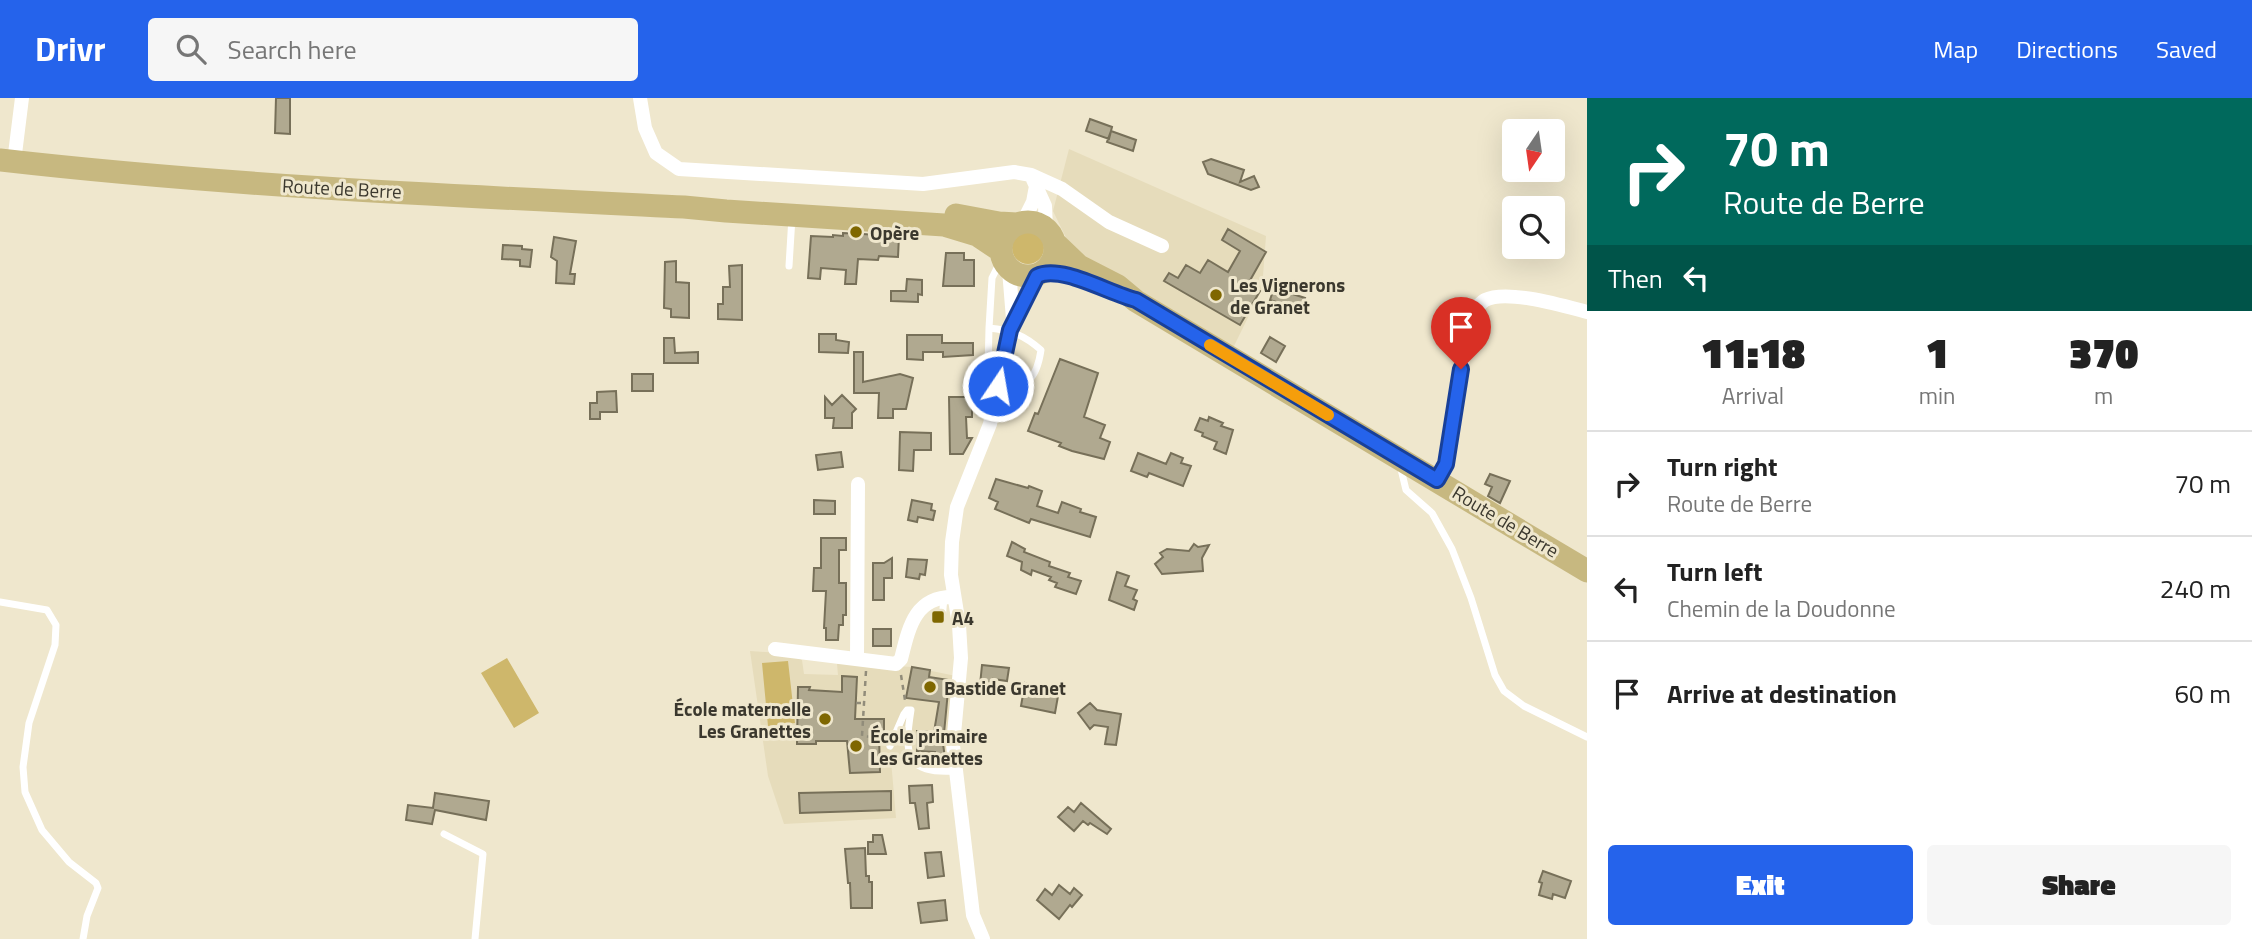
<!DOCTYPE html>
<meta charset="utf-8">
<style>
body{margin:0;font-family:"Titillium Web",sans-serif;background:#f6f6f6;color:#222;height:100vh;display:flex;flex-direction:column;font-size:26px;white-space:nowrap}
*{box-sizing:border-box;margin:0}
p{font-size:23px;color:#767676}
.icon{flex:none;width:38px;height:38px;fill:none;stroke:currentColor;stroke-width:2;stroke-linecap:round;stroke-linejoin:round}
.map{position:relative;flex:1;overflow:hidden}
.panel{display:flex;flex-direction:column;background:#fff;width:665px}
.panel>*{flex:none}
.hud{background:#00695c;color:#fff;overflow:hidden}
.needle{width:46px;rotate:193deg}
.fabs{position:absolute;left:1502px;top:21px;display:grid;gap:14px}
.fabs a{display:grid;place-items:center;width:63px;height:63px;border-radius:7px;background:#fff;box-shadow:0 7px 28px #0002;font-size:35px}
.pin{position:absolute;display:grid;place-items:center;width:60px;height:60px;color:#fff;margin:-72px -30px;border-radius:50% 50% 50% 0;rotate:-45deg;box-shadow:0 0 7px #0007}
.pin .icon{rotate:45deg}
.me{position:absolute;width:77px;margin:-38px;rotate:12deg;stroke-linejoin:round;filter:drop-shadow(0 0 5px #0008)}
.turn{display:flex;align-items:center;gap:24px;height:147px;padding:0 21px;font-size:32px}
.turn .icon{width:91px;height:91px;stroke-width:2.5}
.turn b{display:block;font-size:49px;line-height:60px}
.then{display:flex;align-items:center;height:66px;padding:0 21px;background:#0003;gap:14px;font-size:26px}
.eta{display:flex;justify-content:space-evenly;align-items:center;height:119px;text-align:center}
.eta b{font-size:42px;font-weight:800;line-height:49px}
.button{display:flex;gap:14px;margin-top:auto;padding:14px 21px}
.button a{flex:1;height:80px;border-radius:7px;background:#2563eb;color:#fff;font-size:28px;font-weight:800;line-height:80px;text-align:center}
.button a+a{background:#f6f6f6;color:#222}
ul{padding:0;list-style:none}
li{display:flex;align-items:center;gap:21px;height:105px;padding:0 21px;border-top:2px solid #e0e0e0}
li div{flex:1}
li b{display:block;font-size:26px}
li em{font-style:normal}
header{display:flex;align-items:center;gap:42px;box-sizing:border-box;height:98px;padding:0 35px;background:#2563eb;color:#fff}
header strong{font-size:33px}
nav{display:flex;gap:38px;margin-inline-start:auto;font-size:24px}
.search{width:490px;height:63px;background:#f6f6f6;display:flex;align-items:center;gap:18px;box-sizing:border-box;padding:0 24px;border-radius:7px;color:#767676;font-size:26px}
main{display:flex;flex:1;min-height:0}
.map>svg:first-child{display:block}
.built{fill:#e6dcbb}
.green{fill:#ceb76b}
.building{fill:#b0a990;stroke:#777059;stroke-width:2}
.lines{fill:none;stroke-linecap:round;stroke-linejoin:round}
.path{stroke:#918c7a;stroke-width:2.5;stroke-dasharray:5 5;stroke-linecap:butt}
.lane{stroke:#fff;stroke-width:7}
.street{stroke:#fff;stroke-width:14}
.primary{stroke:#c7b880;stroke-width:23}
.route-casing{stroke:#184099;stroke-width:18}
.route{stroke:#2563eb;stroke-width:12}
.slow{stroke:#f59e0b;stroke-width:12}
.poi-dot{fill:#7f6700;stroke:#efe7cd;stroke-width:2.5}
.labels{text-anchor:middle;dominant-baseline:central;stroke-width:6;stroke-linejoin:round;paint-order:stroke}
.street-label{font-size:19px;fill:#3b382e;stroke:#efe7cd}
.poi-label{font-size:19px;font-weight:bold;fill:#3b382e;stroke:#efe7cd;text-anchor:start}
</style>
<header>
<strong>Drivr</strong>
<div class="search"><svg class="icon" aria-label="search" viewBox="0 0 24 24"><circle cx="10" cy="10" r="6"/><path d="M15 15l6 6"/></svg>Search here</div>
<nav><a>Map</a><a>Directions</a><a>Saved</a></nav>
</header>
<main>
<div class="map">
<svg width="1587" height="841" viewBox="0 0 1587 841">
<rect width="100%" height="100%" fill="#efe7cd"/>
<path class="built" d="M1069 51 1266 138 1262 191 1233 250 1073 154 1053 113Z
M750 553 792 556 802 562 804 576 838 577 837 566 841 565 912 569 956 578 947 636 948 663 911 660 891 662 896 720 784 726 768 678Z"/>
<path class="green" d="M1012 150a16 16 0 1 1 32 0a16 16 0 1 1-32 0Z
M507 560 539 615 514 630 481 575Z
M788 563 795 625 768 628 762 565Z"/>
<path class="building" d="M276 0H290V36L275 35Z
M1090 21 1112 29 1109 41 1086 33Z
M1111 33 1136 42 1133 53 1107 44Z
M1211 61 1244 72 1240 84 1254 78 1259 89 1251 92 1208 76 1203 64Z
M1228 131 1266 154 1248 186 1260 193 1240 227 1164 183 1169 175 1178 180 1186 167 1200 175 1208 162 1228 174 1240 153 1222 142Z
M843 135 899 138 898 159 879 158 878 162 858 161 856 186H845L846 172 821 170 820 181 808 180 811 138 833 139V137L843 138Z
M554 139 576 143 570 176H575L574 186 556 185 557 163 551 159Z
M503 147 522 148V151L532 152 530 169 520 168V162L502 161Z
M946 155H964V162H974V188H943Z
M676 163V184L689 185V220L671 219V211L664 210 665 164Z
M742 167V222L718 221V206H723V189H730L729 168Z
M907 181 922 182V197L918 196V204L891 203V193H906Z
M1274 190 1305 200 1301 212 1270 202Z
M819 236H836V242L849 244 848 255 819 254Z
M907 237H942V245H973V257L943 259V254H923V262L907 261Z
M1270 239 1285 248 1276 264 1261 255Z
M664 240H674L675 255 698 254V265H664Z
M854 254H863V284L900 276 913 280 906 311H893V320H878L879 295H854Z
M1060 261 1098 275 1084 319 1105 327 1100 340 1110 344 1104 361 1072 353 1059 348 1061 345 1028 333 1035 315 1038 316Z
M632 276H653V293H632Z
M616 293 617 314H600V321H590V305H597V294Z
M842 297 856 311 852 315V330H833L834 320H825V299L832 307Z
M949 299H972V319H966L967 340H972L963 356H950Z
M1209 319 1223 325 1221 328 1233 332 1226 356 1214 351 1217 344 1202 338 1203 335 1195 332 1200 320 1208 323Z
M900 334 931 335V352H914L913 373 899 372Z
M841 354 843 369 818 372 816 357Z
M1138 355 1166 366 1171 355 1183 360 1181 365 1191 368 1183 388 1149 375 1147 379 1131 373Z
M1490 376 1510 383 1500 405 1488 398 1492 389 1485 386Z
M996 381 1028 390 1029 388 1042 393 1037 408 1058 415 1062 404 1081 411 1080 414 1096 419 1090 439 1031 421 1029 425 995 411 998 404 989 400Z
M814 402 835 403V416H814Z
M912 402 932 406 931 412 935 413 933 422 918 419 917 424 908 422Z
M821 440H846V452H839V485H846V517H843V527H839L838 542H826V530H824L826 493H813L814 470H821Z
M1012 444 1025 451 1024 454 1050 464 1049 468 1070 475 1068 479 1081 483 1076 496 1055 489 1057 485 1049 482 1051 479 1032 472 1031 477 1021 472 1022 464 1007 458Z
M1194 446 1198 449 1209 447 1202 460 1203 473 1162 476 1155 466 1163 459 1160 455 1167 451 1189 453Z
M892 460V480H884V502H873V465H884Z
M908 461 927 462 925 477 920 476 919 481 906 479Z
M1117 474 1129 478 1125 488 1137 492 1133 501 1137 503 1134 512 1109 502Z
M873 531H891V548H873Z
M982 567 1009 570 1007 583 993 581 992 588 980 587Z
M912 569 930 572 929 579 949 582 943 646 945 660H935V654L917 653V633L934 634 939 604 906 600Z
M842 578 857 579 855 621H884V638L879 637 880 674 850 675 847 643H816V646H797L798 589H810L809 592 842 594Z
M1025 585 1036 588V595L1058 598 1055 615 1021 608Z
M1090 605 1097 612 1121 616 1116 647 1105 646 1108 629 1094 627 1090 631 1078 615Z
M932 687 933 704 927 705 929 730 919 731 915 705H910L909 688Z
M891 693V712L800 715 799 695Z
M435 695 489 703 486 722 435 712 432 726 406 722 408 707 433 710Z
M1081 705 1111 731 1107 736 1090 725 1088 727 1083 723 1074 733 1058 719 1068 709 1074 714Z
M873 737H882L886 756H868V744H873Z
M865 750 866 778H869V784H872V810H851L850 785H848L845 751Z
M941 754 944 778 928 780 925 755Z
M1543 773 1571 783 1565 800 1553 796 1552 801 1539 797 1542 785 1539 784Z
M1059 787 1070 796 1074 790 1082 797 1072 809 1070 807 1059 821 1037 802 1045 791 1052 797Z
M945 802 947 822 921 825 918 805Z"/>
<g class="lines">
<path class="path" d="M866 573 862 638 885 640
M901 577 905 602
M856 605H864"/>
<path class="lane" d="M789 168 792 119
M989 230C1011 232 1024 237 1041 252 1037 279 1028 292 998 288L988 272 989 230 992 180 1002 160
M1400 367 1406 392 1432 415 1452 451 1471 500 1495 577 1504 593 1524 608 1587 639
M0 504 47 512 56 527 55 547 29 625 23 669 25 694 42 732 69 764 96 785 98 790 87 818 83 841
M942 522 944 499
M890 648 904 616 907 612H911C904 656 905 676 955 673
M444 736 483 756 475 841"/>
<path class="street" d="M640 0 645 30 656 55 679 71 923 86 1014 74 1031 77 1045 108 1046 130
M14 64 22 0
M1031 77 1062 91 1109 124 1162 148
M1023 124 1033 104 1036 88
M1009 172 1013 221
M1437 382 1445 366 1469 224C1473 216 1477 207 1485 202 1507 191 1564 208 1587 214
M775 551 896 566 901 561C909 529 915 498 954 499
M857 561 858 386
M983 841 973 817 953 647 961 560 959 527 951 477 952 444 957 409 990 326 1010 232 1037 178"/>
<path class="primary" d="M0 62C227 88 456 98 684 109L726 113 944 127 977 137 1001 153
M956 117 999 125 1017 126
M1001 151a27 27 0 1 1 54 0a27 27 0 1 1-54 0Z
M1055 145 1079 168 1118 188 1136 203 1587 473"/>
</g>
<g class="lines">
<defs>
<path id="route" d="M998 288 1010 232 1037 178C1061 166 1110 196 1136 202L1437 382 1446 366 1461 271"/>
</defs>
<use href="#route" class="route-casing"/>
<use href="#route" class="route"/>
<path class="slow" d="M1210 247 1328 317"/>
</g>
<g class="poi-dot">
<circle cx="856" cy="134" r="7"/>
<circle cx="1216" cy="197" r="7"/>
<rect x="931" y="512" width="14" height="14" rx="3.5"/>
<circle cx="930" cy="589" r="7"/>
<circle cx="825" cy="621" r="7"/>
<circle cx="856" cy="648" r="7"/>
</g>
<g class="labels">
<g class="street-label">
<text transform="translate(342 90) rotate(3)">Route de Berre</text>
<text transform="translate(1506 423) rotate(31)">Route de Berre</text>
</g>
<g class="poi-label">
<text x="870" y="134">Opère</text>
<text x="1230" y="186">Les Vignerons<tspan x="1230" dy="22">de Granet</tspan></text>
<text x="952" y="519">A4</text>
<text x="944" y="589">Bastide Granet</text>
<text x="811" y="610" text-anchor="end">École maternelle<tspan x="811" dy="22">Les Granettes</tspan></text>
<text x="870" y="637">École primaire<tspan x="870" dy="22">Les Granettes</tspan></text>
</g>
</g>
</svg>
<div class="fabs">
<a><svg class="needle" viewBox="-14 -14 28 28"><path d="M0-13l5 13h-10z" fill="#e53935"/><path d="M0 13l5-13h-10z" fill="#767676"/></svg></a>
<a><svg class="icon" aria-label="search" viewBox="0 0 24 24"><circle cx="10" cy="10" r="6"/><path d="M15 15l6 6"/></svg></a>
</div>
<div class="pin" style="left:1461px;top:271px;background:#d93025"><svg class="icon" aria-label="arrive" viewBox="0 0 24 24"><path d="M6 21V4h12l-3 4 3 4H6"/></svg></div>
<svg class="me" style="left:998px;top:288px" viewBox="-20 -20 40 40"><circle r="17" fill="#2563eb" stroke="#fff" stroke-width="3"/><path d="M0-11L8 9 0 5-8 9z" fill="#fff"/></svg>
</div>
<section class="panel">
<div class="hud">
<div class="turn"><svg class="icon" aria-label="right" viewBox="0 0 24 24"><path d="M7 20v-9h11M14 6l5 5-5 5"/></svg><div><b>70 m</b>Route de Berre</div></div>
<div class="then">Then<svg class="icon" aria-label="left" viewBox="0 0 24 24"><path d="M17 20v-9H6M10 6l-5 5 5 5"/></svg></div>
</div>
<div class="eta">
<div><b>11:18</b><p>Arrival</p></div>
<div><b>1</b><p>min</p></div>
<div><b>370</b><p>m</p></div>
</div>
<ul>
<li><svg class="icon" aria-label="right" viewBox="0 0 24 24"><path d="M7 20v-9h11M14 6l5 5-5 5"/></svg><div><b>Turn right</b><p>Route de Berre</p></div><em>70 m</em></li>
<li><svg class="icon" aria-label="left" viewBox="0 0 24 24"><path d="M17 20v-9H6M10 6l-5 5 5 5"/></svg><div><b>Turn left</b><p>Chemin de la Doudonne</p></div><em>240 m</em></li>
<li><svg class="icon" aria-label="arrive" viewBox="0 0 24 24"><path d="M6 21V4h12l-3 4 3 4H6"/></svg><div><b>Arrive at destination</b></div><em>60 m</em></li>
</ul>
<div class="button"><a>Exit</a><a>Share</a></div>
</section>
</main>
